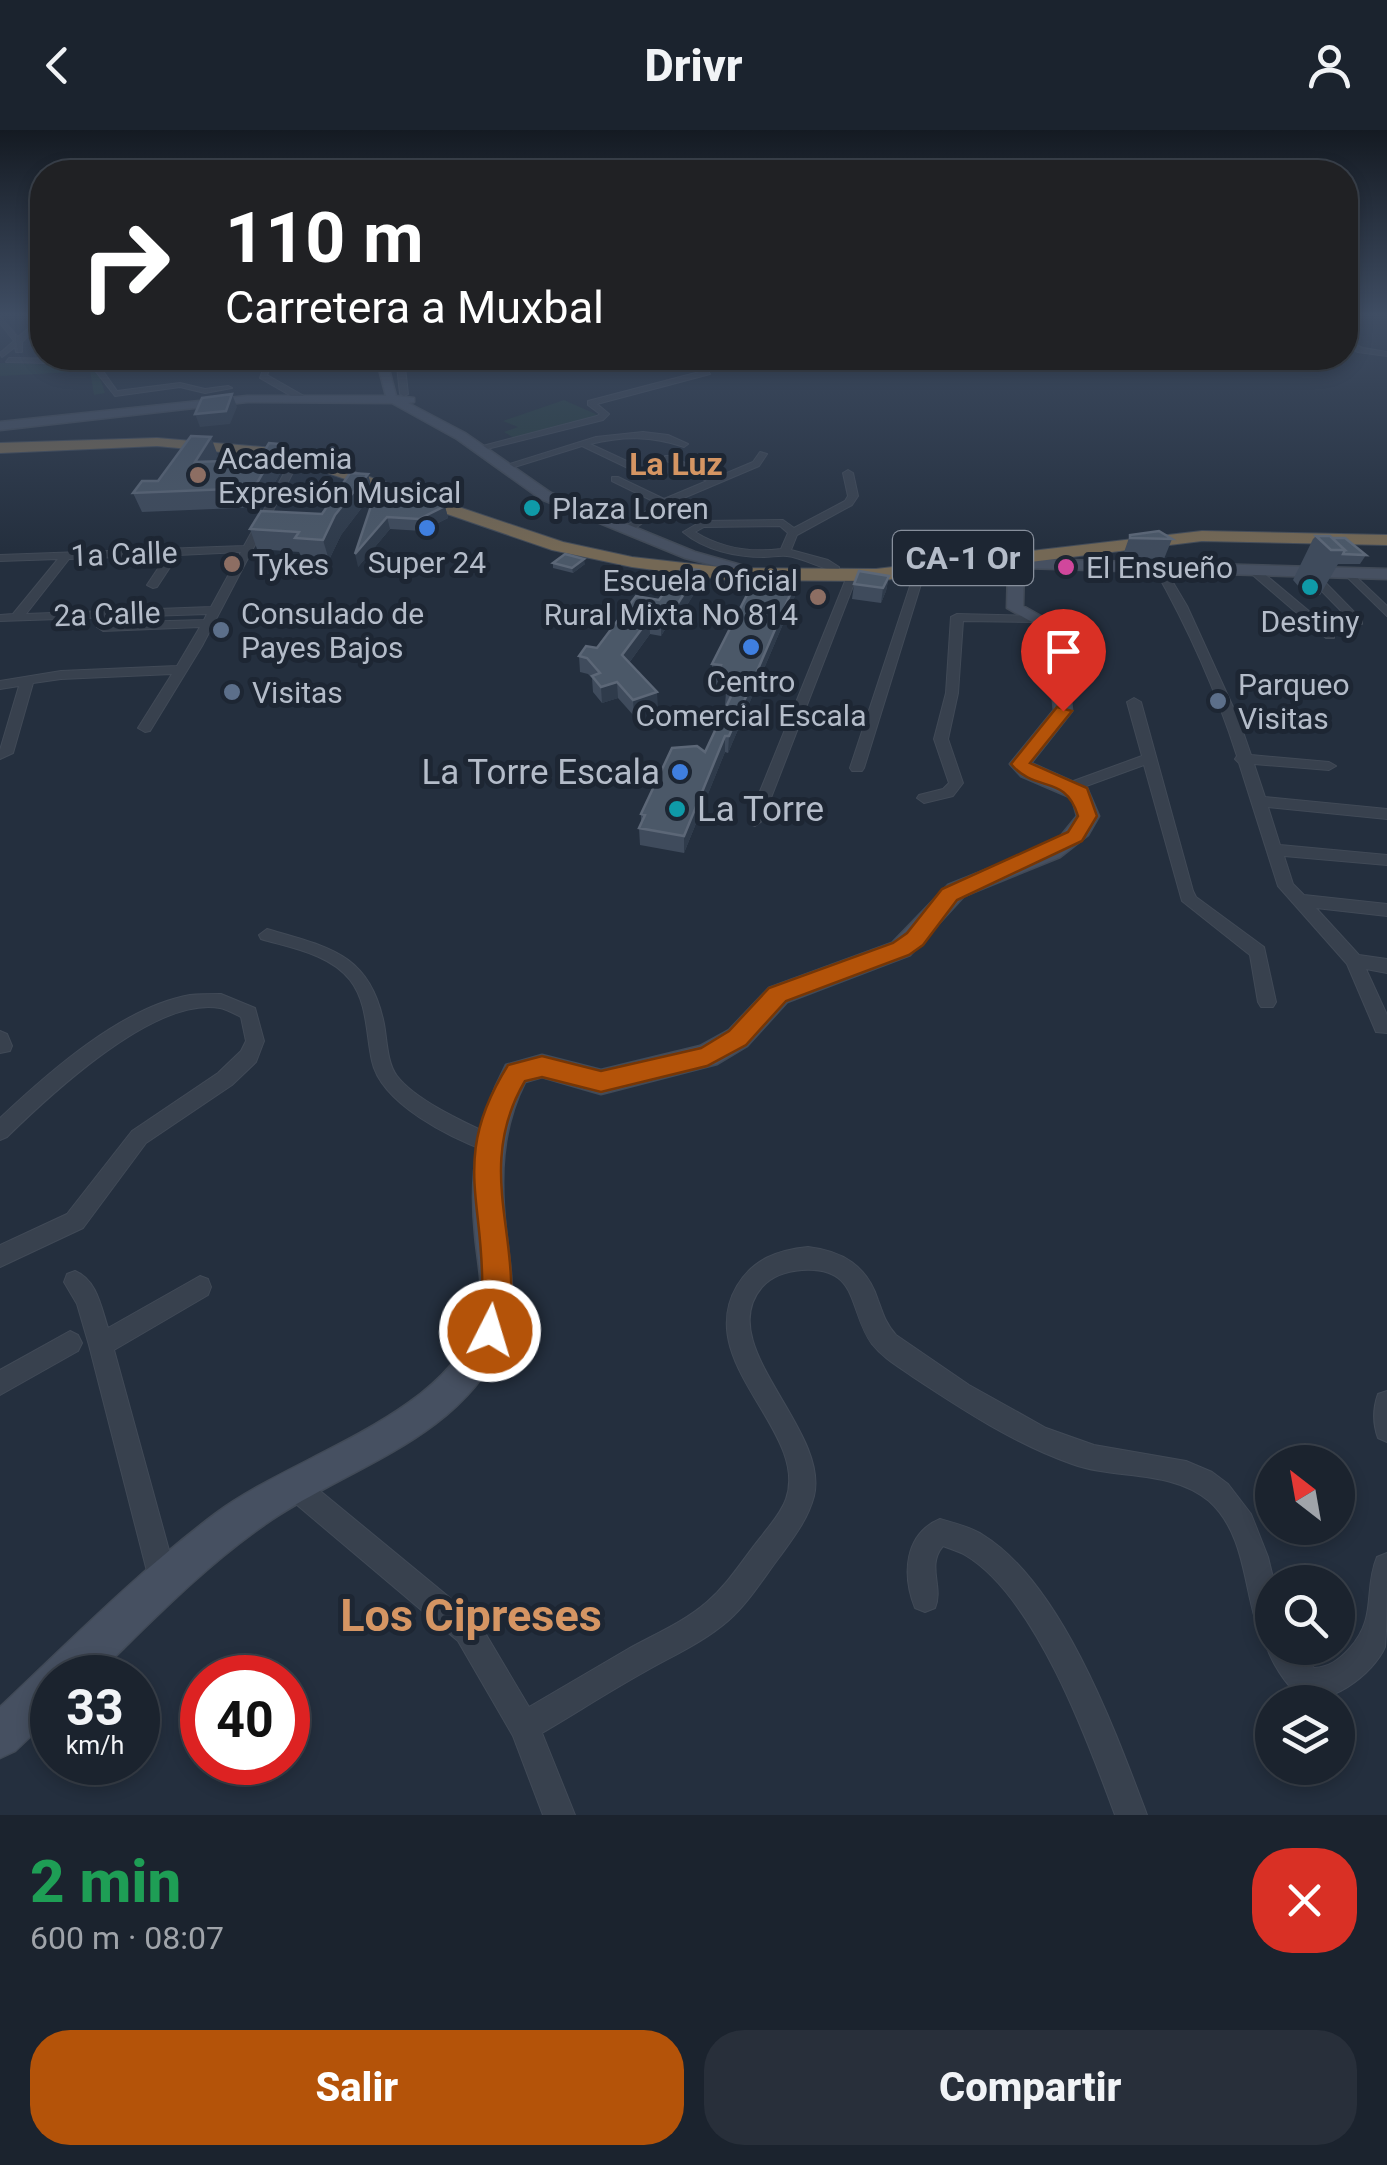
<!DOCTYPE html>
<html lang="es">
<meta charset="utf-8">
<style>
body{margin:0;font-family:Roboto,sans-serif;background:#282f3a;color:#f1f3f6;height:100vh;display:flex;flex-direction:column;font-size:38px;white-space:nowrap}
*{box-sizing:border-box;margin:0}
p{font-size:32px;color:#a0a4aa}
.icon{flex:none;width:55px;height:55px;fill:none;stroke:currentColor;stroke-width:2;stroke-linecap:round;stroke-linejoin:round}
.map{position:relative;height:1685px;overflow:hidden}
.drawer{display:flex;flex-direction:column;background:#1b232e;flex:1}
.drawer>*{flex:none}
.banner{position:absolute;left:30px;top:30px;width:1328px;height:210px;border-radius:40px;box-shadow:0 5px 15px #0003,0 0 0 2px #39404a;background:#202124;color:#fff;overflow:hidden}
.needle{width:65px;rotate:329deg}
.buttons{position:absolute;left:1255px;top:1315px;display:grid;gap:20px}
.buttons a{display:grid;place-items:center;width:100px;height:100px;border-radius:50%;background:#1b232e;box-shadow:0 5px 15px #0003,0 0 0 2px #39404a;font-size:50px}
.speed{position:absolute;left:30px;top:1525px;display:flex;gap:20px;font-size:50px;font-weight:700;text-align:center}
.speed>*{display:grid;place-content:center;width:130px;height:130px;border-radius:50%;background:#1b232e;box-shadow:0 5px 15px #0003,0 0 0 2px #39404a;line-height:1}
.speed small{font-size:25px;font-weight:400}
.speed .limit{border:15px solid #d22;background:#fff;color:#111}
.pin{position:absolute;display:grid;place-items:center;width:85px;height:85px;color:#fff;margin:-102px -42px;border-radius:50% 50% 50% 0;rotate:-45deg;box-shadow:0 0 10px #0007}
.pin .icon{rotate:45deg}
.me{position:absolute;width:110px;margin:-55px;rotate:5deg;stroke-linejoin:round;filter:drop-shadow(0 0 8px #0008)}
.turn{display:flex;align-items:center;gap:35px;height:210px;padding:0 30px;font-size:45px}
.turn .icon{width:130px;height:130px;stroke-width:2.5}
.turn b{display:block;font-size:70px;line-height:85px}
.round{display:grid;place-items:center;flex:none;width:105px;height:105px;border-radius:40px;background:#282f3a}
.summary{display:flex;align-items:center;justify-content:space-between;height:170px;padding:0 30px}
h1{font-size:60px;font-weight:800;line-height:75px;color:#1e9e55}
.button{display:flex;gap:20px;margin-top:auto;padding:20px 30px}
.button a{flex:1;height:115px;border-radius:40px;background:#b45309;color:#fff;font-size:40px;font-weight:800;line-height:115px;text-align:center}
.button a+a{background:#282f3a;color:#f1f3f6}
header{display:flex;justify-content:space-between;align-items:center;height:130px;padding:0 30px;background:#1b232e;font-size:45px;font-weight:800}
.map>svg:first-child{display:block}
.green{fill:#263c3f}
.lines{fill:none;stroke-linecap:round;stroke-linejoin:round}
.street-casing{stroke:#414a57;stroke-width:2}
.secondary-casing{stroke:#414a57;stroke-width:3}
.highway-casing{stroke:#434c59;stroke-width:2}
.street{fill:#38414e;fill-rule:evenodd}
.secondary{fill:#465061;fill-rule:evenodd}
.highway{fill:#746855;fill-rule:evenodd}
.wall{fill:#3f4b5c}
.shaded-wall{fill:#2f3b4b}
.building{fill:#4b5868;stroke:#5c6777;stroke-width:2.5}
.route{fill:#b45309;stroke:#753606;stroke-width:2.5}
.education-dot{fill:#8d6e63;stroke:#1d2633;stroke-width:4}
.culture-dot{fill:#0f9aa8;stroke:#1d2633;stroke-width:4}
.shop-dot{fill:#3f7fe0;stroke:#1d2633;stroke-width:4}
.hotel-dot{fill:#d1479c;stroke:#1d2633;stroke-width:4}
.service-dot{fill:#5c6f8a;stroke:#1d2633;stroke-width:4}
.labels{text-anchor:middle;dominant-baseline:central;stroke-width:10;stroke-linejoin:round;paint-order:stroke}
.far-poi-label{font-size:30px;fill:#b4bcc9;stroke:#1d2633;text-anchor:start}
.far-street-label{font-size:30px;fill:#b4bcc9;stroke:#1d2633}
.far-neighbourhood-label{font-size:32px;font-weight:bold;fill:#d59563;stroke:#1d2633}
.shield{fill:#1d2633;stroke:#878f9c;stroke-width:2.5}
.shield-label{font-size:32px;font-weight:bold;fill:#b4bcc9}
.poi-label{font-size:35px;fill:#b4bcc9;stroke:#1d2633;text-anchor:end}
.near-neighbourhood-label{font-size:45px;font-weight:bold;fill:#d59563;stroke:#1d2633}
</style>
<header><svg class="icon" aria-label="back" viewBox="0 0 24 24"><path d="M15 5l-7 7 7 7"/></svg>Drivr<svg class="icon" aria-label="person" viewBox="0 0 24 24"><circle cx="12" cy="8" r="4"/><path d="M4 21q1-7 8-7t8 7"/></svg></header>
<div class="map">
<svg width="1387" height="1685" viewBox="0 0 1387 1685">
<rect width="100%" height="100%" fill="#242f3e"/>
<path class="green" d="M0 233 96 236 105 263 94 265 90 241 0 246Z
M564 270 600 286 514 308 504 302 518 297 503 291Z"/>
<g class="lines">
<defs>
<path id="street" d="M0 187 18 207 40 189 42 188V193L22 212V222H16L15 217 2 227 0 223 14 211 0 193Z
M1345 210 1363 218 1387 222V226L1358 222 1345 215Z
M9 228 121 230 175 228 172 230 98 234 117 261 180 253 205 259 228 256 232 258 205 263 180 257 115 266 90 234 6 232Z
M267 228H274L267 245 304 266V270H298L260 248Z
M409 228H417L405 237 408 264 404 266 400 264 397 236Z
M707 240 710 244 597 274 609 284 603 290 479 321 475 318 597 286 600 284 588 275V271Z
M643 302 668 305 688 314 684 317C651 306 624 306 590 314L631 333 628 338 582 316 508 339 500 337 596 307Z
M760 322 767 324 759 336 667 375 630 402 621 400 657 373 612 351V347H618L664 369 707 351 665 330V326H671L715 348 753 332Z
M297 324 301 327 202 516 150 601 145 602 138 598 172 544 61 549 33 553 13 623 0 629V620L19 556 0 559V551L61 541 177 536 200 497 103 501 97 497 103 493 204 490 207 484 0 491V485L13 484 58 429 0 431V425L244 416 293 327ZM241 422 211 477 26 484 69 429 167 425 147 455 153 458 157 457 178 425Z
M848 340 853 343 858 366 852 375 797 405 791 420 828 430 839 437V441C824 441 805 428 787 426 780 425 772 427 764 427 736 427 704 420 683 402L702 391 783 390 794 398 845 371 848 366 843 343ZM780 396 788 403 781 419C751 423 721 418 695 402L704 397Z
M1154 434H1162L1187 476 1238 588 1305 592 1312 596 1305 600 1241 596 1251 625 1329 632 1336 636 1329 640 1254 634 1265 667 1387 679V689L1268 677 1280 715 1387 725V735L1284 726 1293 754 1304 765 1387 774V786L1316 778 1359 825 1387 829V843L1366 839 1387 885V903L1376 902 1347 834 1278 756 1239 633 1235 629 1237 626C1216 560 1187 496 1153 436Z
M1248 437H1256L1334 502V508H1326L1248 441Z
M920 438 925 441 864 638 862 641H852L850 638 915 441Z
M1305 440H1313L1362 490V494H1354L1305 444Z
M1349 440 1387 476V486L1345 445 1344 443Z
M848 444 857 446 762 691 755 696 750 694 748 691Z
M957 484 1034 486 1040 489 1034 492 963 491 958 563 948 609 963 653 953 666 924 673 917 668 919 665 943 659 949 653 934 609 946 563 951 487Z
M1134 568 1141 572 1193 761 1196 767 1264 817 1276 872 1273 877H1261L1258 872 1250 825 1182 771 1144 635 1078 659H1068L1066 656 1068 653 1142 626 1127 572Z
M267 799C328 817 370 823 384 894 387 910 387 933 397 946 416 971 468 994 496 1007L499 1013 496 1019 489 1022C451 1008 381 974 372 931 366 905 368 873 350 850 330 824 291 818 261 809L259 805Z
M221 864 255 878 264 911 256 932 232 955 146 1013 83 1098 0 1137V1115L67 1084 132 1001 218 943 241 921 246 911 241 887C235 884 226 879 220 878 155 866 50 965 7 1007L0 1010V988C49 942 122 877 190 865 200 864 211 864 221 864Z
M0 901 7 904 12 916 10 921 0 923Z
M808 1117C843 1121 867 1136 878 1170 883 1184 886 1194 896 1205L969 1255 1046 1298 1094 1315 1186 1331 1212 1342 1228 1354 1251 1384 1268 1427 1274 1452 1272 1518H1299L1314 1538C1329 1537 1339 1530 1349 1519 1378 1487 1363 1461 1377 1427L1387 1423C1387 1445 1387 1499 1385 1517 1375 1542 1325 1583 1297 1563 1285 1554 1272 1532 1267 1518L1269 1513 1262 1510C1243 1465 1248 1406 1209 1371 1171 1339 1116 1350 1072 1334 1015 1314 963 1280 913 1247 899 1237 883 1228 872 1214 848 1181 860 1136 802 1140 787 1141 772 1146 762 1157 712 1215 830 1299 814 1366 808 1389 794 1407 781 1425 764 1447 750 1471 729 1490 704 1512 674 1525 646 1541 610 1561 576 1583 542 1603L575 1685H543L513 1606 458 1511 284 1364 280 1355 284 1346 293 1342 302 1346 478 1491 529 1577C562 1558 595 1538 628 1519 655 1504 684 1492 707 1472 729 1453 743 1429 761 1407 770 1395 781 1383 786 1369 810 1302 692 1233 737 1156 753 1129 778 1120 808 1117Z
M75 1141C97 1150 101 1177 108 1198L200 1146 208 1149 211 1157 208 1165 114 1220 178 1453 174 1463 164 1467 154 1463 150 1453 89 1215 77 1174 64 1152 67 1144Z
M70 1201 78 1205 82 1213 78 1221 0 1265V1240Z
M1387 1261V1312L1378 1308C1373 1294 1373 1278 1378 1264Z
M940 1389C954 1393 971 1397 983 1405 1062 1454 1115 1600 1147 1685H1115C1088 1611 1035 1466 965 1425 959 1421 950 1419 943 1416 926 1436 944 1457 935 1478L925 1482 915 1478C902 1445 904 1404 940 1389Z"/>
<path id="secondary" d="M376 228H386L396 266 414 268V272L408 273 465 303 551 363 695 422 748 437 740 442 685 428 541 369 457 309 392 273 247 272 0 300V292L247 266H386Z
M1022 422 1028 429 1387 439V449L1024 438 1023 476 1062 498 1072 581 1031 633 1087 658 1099 686 1088 705 1060 727 964 766 910 825 787 872 747 916 717 934 601 964 542 947 525 952C501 999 500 1049 506 1101 510 1139 519 1177 502 1214 456 1312 346 1337 264 1395 201 1439 148 1495 93 1548H52V1586L15 1621 0 1628V1577C69 1512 138 1442 215 1384 292 1326 438 1289 476 1195 487 1167 477 1132 475 1104 469 1042 477 990 506 935L542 925 601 940 700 916 729 900 769 858 892 813 948 755 1045 716 1060 707 1077 686 1072 668 1021 646 1010 634 1054 580 1046 500 1007 478 1008 438 999 433Z"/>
<path id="highway" d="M157 308 286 319 563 412 632 427 728 438 876 439 1202 401 1387 405V415L1202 411 876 451 728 450 632 437 552 420 284 328 157 316 0 323V313Z"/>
</defs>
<use href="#street" class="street-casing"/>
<use href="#secondary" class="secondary-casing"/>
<use href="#highway" class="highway-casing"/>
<use href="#street" class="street"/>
<use href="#secondary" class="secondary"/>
<use href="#highway" class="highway"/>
</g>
<path class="wall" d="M218 326 214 331 286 333 261 377 142 382 133 363Z
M368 344 373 363 341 405 329 430 302 428 299 422 257 419 250 399 322 384Z
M375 364 445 376 448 388 422 401 390 399 358 437Z
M1130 405 1172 409 1164 429 1122 428Z
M1316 406 1366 425 1360 434H1338L1320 465H1306L1293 450 1313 409Z
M553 433 585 434 573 443 553 438Z
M889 446 886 461 881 473 852 469 854 454Z
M699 456 672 499 666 498 661 506 650 504 629 533 658 578 634 586 618 568 602 573 593 562 592 548 588 544 580 542 579 526 597 518Z
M798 459 728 623 725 622 684 723 640 715 639 698 641 694V684L705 622 727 575H725L726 562 715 561 716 550H712V534Z"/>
<path class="shaded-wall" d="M232 264 237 277 230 294 200 297 195 284Z
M211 307 218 326 202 350 195 332Z
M280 314 286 333 261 377 254 358Z
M368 344 373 363 341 405 329 430 323 410 335 385Z
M445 376 448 388 422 401 419 389Z
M387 387 390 399 358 437 355 424Z
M584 429 585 434 573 443 572 438Z
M699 440V456L672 499V483Z
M799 444 798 459 728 623 729 606Z
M889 446 886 461 881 473 883 458Z
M666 482V498L661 506V491Z
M649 489 650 504 623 541 622 525Z
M617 552 618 568 602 573 601 557Z
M657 562 658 578 634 586 633 570Z
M725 606V622L684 723V706Z"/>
<path class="building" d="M232 264 226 281 195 284 202 268Z
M191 306 211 307 195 332 259 330 269 313 280 314 254 358 133 363 142 351H158Z
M350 343 368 344 335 385 323 410 295 408 299 402 250 399 261 381 322 384Z
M375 364 416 366 445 376 419 389 387 387 355 424Z
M1159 401 1172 409 1130 408V405Z
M1316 406H1330L1345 420H1331Z
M1332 408H1345L1366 425 1343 424 1345 420Z
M565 424 584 429 572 438 553 433Z
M682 438 699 440 672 483 666 482 661 491 649 489 622 525 657 562 633 570 617 552 601 557 592 546 600 543 587 528 579 526 586 516 597 518 636 466 659 470Z
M774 441 799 444 729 606H725L684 706 639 698 645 685 641 684 672 618 697 616 705 622 734 560 726 559 731 547 716 545 721 535 712 534 749 461 761 444 771 446Z
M859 441 889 446 883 458 854 454Z"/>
<linearGradient id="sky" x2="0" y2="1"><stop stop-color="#141a22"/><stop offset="0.44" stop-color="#3f4d63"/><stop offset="1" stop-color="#3f4d63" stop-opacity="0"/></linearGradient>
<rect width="1387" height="420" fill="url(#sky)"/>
<path class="route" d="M1057 577 1072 581 1030 633 1087 658 1097 686 1082 711 957 770 923 815 909 825 786 871 746 915 707 936 601 962 542 947 525 951C468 1047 535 1129 501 1212L490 1216 480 1212C473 1196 481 1184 482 1167 486 1072 449 1029 508 935L542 926 601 941 701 918 729 901 769 858 893 813 907 803 942 759 1068 702 1078 686C1065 643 1036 664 1011 634Z"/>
<g class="education-dot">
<circle cx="198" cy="345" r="10"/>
<circle cx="232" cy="434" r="10"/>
<circle cx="818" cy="467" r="10"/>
</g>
<g class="culture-dot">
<circle cx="532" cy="378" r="10"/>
<circle cx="1310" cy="457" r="10"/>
<circle cx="677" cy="679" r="10"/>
</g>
<g class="shop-dot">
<circle cx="427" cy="398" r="10"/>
<circle cx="751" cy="517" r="10"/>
<circle cx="680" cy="642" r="10"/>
</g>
<circle class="hotel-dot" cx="1066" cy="437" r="10"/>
<g class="service-dot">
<circle cx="221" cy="500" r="10"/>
<circle cx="232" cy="562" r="10"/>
<circle cx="1218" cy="571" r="10"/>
</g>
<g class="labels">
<g class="far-poi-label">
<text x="218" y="328">Academia<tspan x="218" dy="34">Expresión Musical</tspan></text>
<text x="552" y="378">Plaza Loren</text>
<text x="427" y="432" text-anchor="middle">Super 24</text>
<text x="252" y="434">Tykes</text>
<text x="1086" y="437">El Ensueño</text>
<text x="798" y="450" text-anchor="end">Escuela Oficial<tspan x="798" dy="34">Rural Mixta No 814</tspan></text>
<text x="241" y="483">Consulado de<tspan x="241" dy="34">Payes Bajos</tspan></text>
<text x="1310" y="491" text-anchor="middle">Destiny</text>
<text x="751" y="551" text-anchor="middle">Centro<tspan x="751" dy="34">Comercial Escala</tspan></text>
<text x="1238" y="554">Parqueo<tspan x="1238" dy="34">Visitas</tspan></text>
<text x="252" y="562">Visitas</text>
</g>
<g class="far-street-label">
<text transform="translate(124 424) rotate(-2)">1a Calle</text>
<text transform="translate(107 484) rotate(-2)">2a Calle</text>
</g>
<g class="far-neighbourhood-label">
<text x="676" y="334">La Luz</text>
</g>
<rect class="shield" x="893" y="401" width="140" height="54" rx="8"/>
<g class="shield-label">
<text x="963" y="428">CA-1 Or</text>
</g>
<g class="poi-label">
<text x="660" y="642">La Torre Escala</text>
<text x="697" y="679" text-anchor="start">La Torre</text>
</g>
<g class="near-neighbourhood-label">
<text x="471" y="1485">Los Cipreses</text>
</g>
</g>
</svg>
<div class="buttons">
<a><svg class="needle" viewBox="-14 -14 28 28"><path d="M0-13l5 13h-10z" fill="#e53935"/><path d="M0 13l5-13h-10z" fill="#a0a4aa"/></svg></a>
<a><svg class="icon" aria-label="search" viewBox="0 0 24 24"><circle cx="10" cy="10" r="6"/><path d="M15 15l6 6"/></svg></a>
<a><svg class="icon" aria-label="layers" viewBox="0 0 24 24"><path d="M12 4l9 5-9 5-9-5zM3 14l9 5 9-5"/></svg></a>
</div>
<div class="speed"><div>33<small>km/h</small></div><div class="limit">40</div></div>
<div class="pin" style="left:1063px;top:581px;background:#d93025"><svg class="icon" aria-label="arrive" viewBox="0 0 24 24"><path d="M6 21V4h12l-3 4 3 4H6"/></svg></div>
<svg class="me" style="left:490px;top:1201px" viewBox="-20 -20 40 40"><circle r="17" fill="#b45309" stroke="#fff" stroke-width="3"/><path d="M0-11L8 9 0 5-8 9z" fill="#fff"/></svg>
<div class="banner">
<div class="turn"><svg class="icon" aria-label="right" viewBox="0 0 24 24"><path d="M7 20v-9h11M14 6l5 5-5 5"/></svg><div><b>110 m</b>Carretera a Muxbal</div></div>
</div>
</div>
<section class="drawer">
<div class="summary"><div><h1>2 min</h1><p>600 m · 08:07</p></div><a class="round" style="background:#d93025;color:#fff"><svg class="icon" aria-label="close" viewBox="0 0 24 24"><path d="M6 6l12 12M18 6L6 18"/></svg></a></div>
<div class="button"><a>Salir</a><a>Compartir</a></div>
</section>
